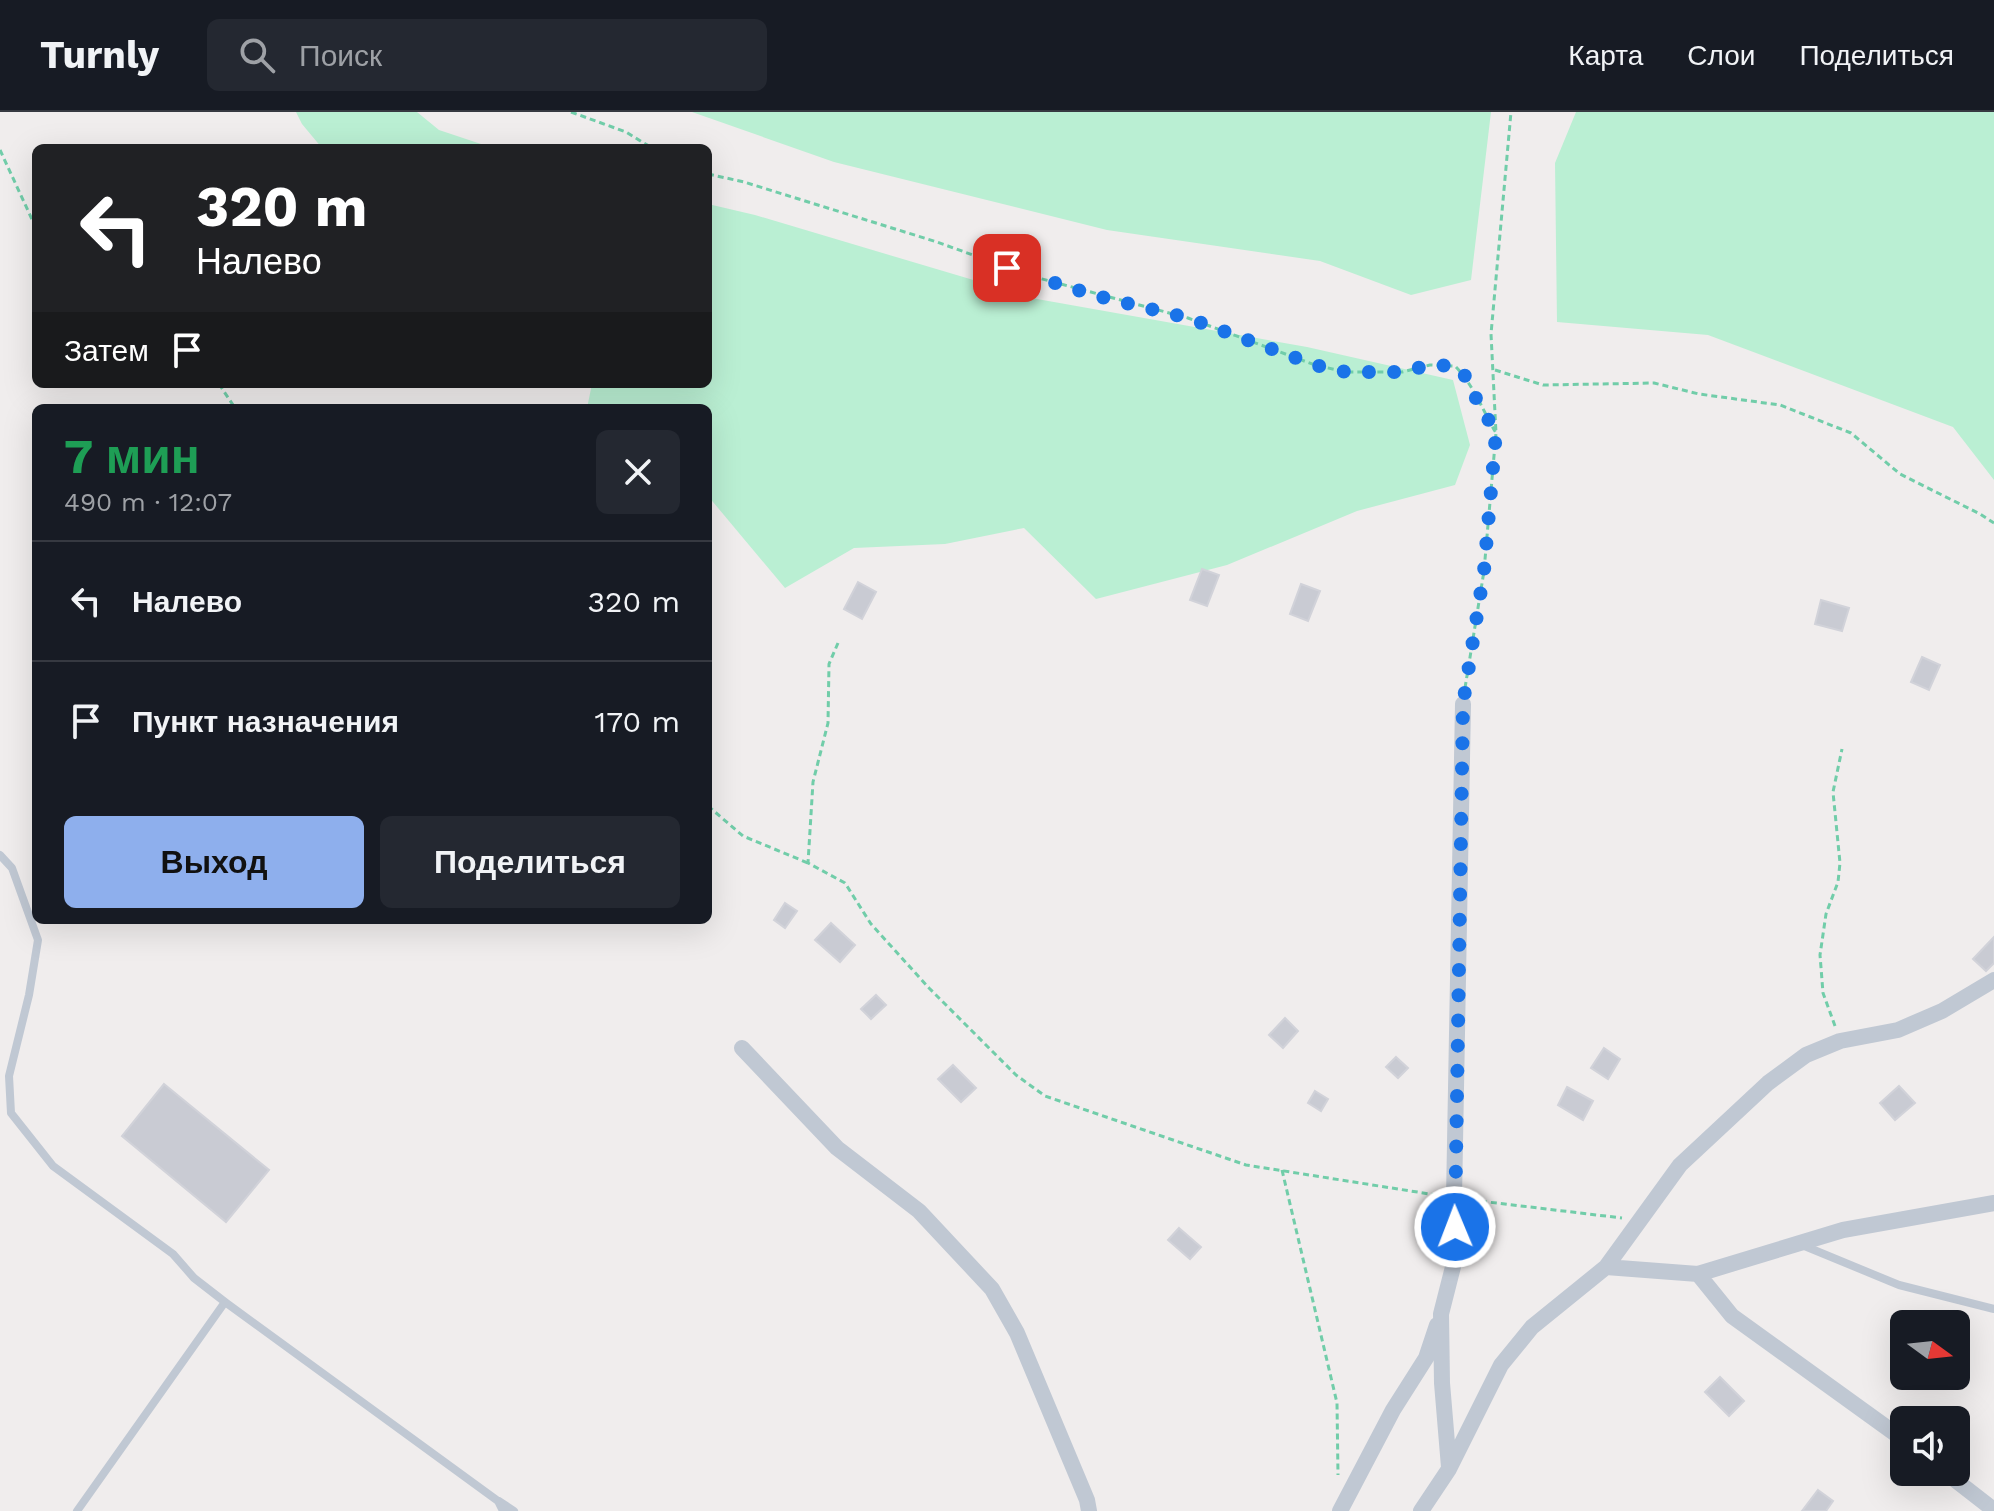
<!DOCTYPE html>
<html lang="ru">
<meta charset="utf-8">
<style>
body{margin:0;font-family:"Work Sans",sans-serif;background:#242831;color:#f1f3f6;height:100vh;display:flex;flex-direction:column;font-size:30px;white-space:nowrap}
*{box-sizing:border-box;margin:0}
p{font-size:26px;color:#9ea1a6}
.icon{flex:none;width:44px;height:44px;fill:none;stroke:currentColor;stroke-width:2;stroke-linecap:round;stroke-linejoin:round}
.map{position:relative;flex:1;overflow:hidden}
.sheet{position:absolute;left:32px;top:292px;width:680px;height:520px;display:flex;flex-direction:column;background:#171b24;border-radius:12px;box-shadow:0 8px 32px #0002}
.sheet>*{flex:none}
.banner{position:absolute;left:32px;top:32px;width:680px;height:244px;border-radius:12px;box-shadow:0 8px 32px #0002;background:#202124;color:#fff;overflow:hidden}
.needle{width:52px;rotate:105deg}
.tools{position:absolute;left:1890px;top:1198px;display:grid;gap:16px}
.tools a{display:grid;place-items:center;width:80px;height:80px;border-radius:12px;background:#171b24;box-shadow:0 8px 32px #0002;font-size:40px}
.pin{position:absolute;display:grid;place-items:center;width:68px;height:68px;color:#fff;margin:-34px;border-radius:16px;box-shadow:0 4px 12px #0006}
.me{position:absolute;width:88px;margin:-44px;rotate:359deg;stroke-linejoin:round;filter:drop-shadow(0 0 6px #0008)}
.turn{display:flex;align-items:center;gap:28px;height:168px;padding:0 32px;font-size:36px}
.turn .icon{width:104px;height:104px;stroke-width:2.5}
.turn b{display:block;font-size:56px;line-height:68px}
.then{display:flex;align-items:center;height:76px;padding:0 32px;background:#0003;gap:16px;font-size:30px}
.round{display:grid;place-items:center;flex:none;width:84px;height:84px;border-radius:12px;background:#242831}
.head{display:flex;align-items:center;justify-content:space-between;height:136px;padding:0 32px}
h1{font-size:48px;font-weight:700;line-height:60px;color:#1e9e55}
.action{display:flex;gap:16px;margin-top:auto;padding:16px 32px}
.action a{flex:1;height:92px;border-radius:12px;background:#8eafed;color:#111;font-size:32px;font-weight:700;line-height:92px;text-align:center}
.action a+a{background:#242831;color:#f1f3f6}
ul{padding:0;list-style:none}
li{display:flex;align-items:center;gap:24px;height:120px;padding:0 32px;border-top:2px solid #363941}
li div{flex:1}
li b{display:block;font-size:30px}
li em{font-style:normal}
header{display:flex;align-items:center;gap:48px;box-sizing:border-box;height:112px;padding:0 40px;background:#171b24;border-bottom:2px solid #363941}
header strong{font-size:38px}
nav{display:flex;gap:44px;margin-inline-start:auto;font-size:28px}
.search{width:560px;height:72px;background:#242831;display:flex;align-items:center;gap:20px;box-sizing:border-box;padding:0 28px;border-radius:12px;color:#9ea1a6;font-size:30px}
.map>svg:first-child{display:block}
.green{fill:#baefd3}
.building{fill:#c9cbd3;stroke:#d1d2d9;stroke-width:2}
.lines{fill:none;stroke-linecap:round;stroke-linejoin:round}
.path{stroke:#71cda9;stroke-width:3;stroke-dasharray:6 4;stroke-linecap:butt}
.service{stroke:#c0c8d3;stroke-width:8}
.minor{stroke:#c0c8d3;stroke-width:16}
.route{stroke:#1a73e8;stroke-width:14;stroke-dasharray:0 25.2}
</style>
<header>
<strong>Turnly</strong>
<div class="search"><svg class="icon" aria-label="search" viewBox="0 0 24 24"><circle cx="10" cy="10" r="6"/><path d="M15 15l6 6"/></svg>Поиск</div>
<nav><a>Карта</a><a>Слои</a><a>Поделиться</a></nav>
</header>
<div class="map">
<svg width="1994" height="1399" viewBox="0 0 1994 1399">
<rect width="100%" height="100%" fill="#f0eded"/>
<path class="green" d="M296 0H417L439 18 493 36H322L302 12Z
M692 0H1491L1471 168 1411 183 1320 149 1107 118 834 50Z
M1576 0H1994V368L1953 315 1708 223 1557 210 1555 51Z
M708 92 755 103 1037 187 1307 235 1453 268 1470 333 1455 373 1357 399 1227 453 1096 487 1024 416 945 432 854 436 785 476 708 384V296H587L592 272H708Z"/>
<path class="building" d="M1202 457 1219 463 1207 494 1190 488Z
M858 470 876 480 862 507 844 497Z
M1301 472 1320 479 1308 509 1290 502Z
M1821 488 1849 496 1842 519 1815 512Z
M1922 545 1940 553 1929 578 1911 570Z
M785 791 797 799 785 816 774 808Z
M831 811 855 833 840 850 815 828Z
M1994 825V851L1986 859 1973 847Z
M876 883 886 893 871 907 861 897Z
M1285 906 1298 919 1283 936 1269 923Z
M1604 936 1620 947 1608 967 1591 956Z
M1396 945 1408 956 1398 966 1386 955Z
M953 953 976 976 961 990 938 967Z
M164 972 269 1058 226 1110 122 1024Z
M1899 974 1915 991 1895 1008 1880 991Z
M1567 975 1593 989 1583 1008 1558 993Z
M1315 979 1328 987 1321 999 1308 991Z
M1179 1116 1201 1135 1190 1147 1168 1128Z
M1720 1265 1744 1289 1729 1304 1705 1280Z
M1818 1378 1833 1389 1826 1399H1802Z"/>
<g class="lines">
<path class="path" d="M571 0 626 20 652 36
M0 38 36 116
M708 62 744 70 937 130 1031 164 1188 206 1315 253 1346 260H1402L1430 253 1455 254C1473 272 1483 299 1496 321
M1495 258 1543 273 1654 271 1699 282 1780 293 1851 321 1900 362 1980 402 1994 411
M219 272 235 296
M838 531 829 552 828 611 813 670 808 751 845 771 871 812 929 876 1016 963 1045 984 1246 1053 1436 1083
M1465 576 1484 459 1496 321 1491 222 1511 0
M708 694 743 724 808 751
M1835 914 1823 881 1820 843 1826 802 1838 770 1840 751 1833 680 1842 637
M1282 1058 1337 1291 1338 1363
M1471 1088 1622 1106"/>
<path class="service" d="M0 743 12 756 38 828 29 883 9 964 11 1001 53 1054 173 1142 194 1166 225 1190 77 1399
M1802 1133 1899 1173 1994 1197
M225 1190 498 1389 503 1399
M499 1389 514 1399"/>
<path class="minor" d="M742 936 837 1036 919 1099 992 1177 1017 1221 1087 1388 1089 1399
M1606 1155 1698 1162 1732 1204 1904 1328
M1698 1162 1843 1118 1994 1091
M1449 1355 1442 1271 1441 1202 1456 1143 1454 1086 1463 592
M1945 1360 1994 1398
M1340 1399 1393 1298 1426 1246 1437 1213
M1421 1399 1449 1357 1501 1253 1532 1215 1606 1155 1680 1053 1768 971 1806 943 1840 929 1898 918 1942 899 1994 868"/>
</g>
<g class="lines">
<path class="route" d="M1007 156 1097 184 1188 206 1315 253 1346 260H1402L1430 253 1455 254 1468 267 1473 281 1496 321 1484 459 1463 592 1455 1115"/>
</g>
</svg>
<div class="tools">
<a><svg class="needle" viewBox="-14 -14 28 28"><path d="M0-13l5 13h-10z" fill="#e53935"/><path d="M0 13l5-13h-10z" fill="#9ea1a6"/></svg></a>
<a><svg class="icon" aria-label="sound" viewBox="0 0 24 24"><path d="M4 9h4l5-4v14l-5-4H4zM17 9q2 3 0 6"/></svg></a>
</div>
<div class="pin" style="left:1007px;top:156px;background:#d93025"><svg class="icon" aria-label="arrive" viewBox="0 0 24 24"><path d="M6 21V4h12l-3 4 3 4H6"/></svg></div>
<svg class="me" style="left:1455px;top:1115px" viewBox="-20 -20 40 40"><circle r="17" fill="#1a73e8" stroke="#fff" stroke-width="3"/><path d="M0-11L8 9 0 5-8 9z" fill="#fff"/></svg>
<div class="banner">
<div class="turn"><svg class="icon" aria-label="left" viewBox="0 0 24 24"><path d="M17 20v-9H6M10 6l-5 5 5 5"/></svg><div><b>320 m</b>Налево</div></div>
<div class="then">Затем<svg class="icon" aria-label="arrive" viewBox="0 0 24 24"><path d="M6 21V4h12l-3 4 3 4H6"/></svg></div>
</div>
<section class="sheet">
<div class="head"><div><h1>7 мин</h1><p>490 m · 12:07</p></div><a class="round"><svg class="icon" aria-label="close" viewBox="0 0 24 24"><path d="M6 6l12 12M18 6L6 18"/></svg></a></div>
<ul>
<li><svg class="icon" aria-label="left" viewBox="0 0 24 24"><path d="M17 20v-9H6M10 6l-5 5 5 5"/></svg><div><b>Налево</b></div><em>320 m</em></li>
<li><svg class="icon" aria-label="arrive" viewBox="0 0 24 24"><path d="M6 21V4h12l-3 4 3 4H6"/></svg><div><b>Пункт назначения</b></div><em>170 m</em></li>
</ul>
<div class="action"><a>Выход</a><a>Поделиться</a></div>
</section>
</div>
